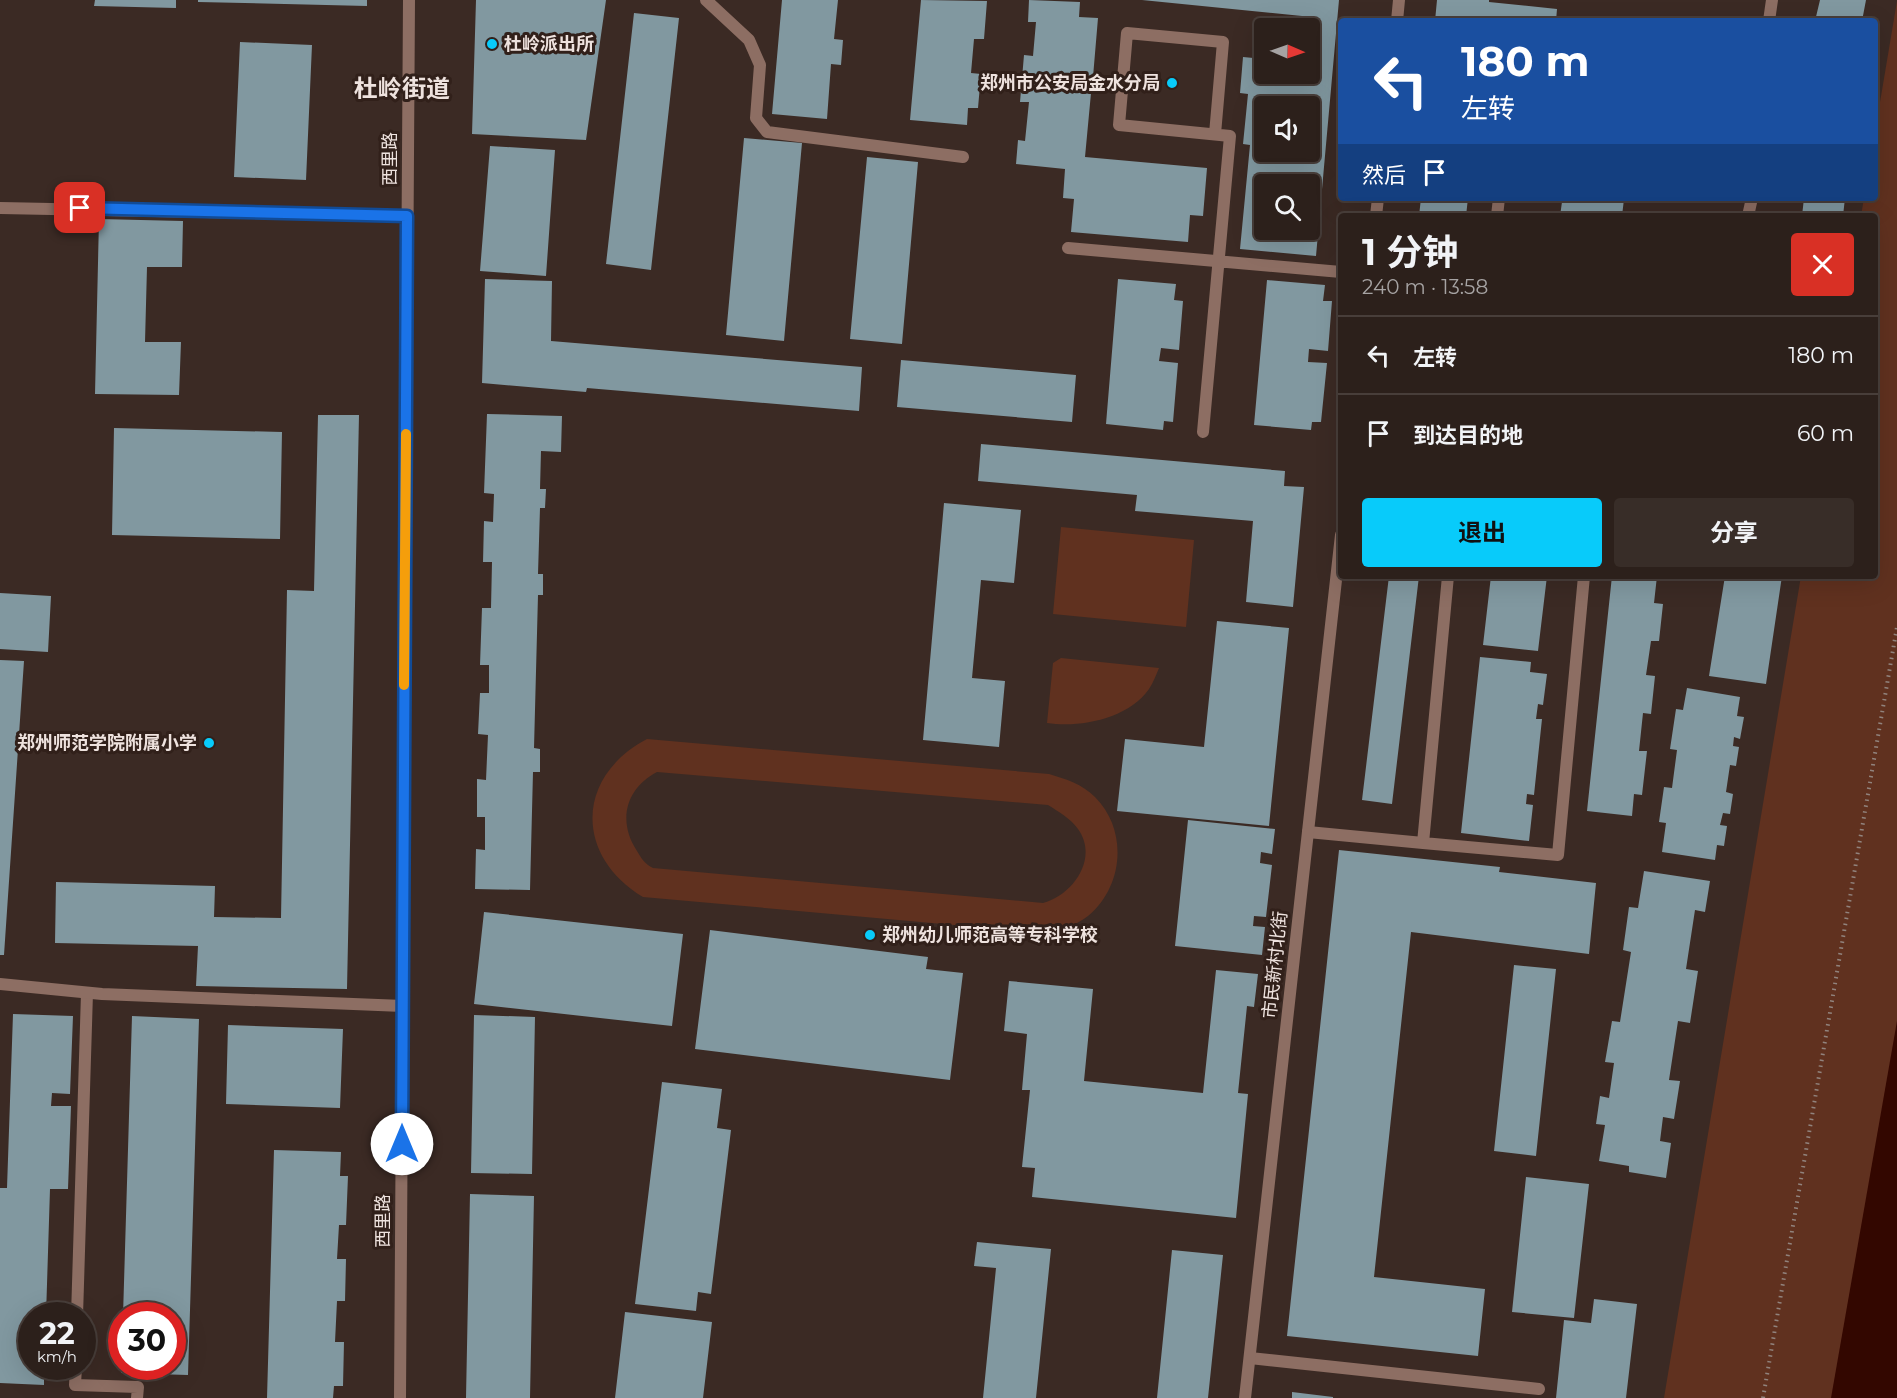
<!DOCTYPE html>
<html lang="zh">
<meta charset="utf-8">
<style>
body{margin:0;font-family:Montserrat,"Noto Sans SC",sans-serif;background:#382d28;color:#f1f3f6;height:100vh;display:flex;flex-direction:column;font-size:22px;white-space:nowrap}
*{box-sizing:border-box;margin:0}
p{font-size:20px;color:#a6a3a3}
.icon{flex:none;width:33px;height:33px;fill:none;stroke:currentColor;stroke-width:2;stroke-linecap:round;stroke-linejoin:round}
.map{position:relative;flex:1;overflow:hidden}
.panel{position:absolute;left:1338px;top:213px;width:540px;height:366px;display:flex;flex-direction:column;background:#2c201b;border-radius:6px;box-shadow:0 6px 24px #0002,0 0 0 2px #483e3a}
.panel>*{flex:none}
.banner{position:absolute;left:1338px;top:18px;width:540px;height:183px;border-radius:6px;box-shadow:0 6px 24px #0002,0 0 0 2px #483e3a;background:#1a4fa0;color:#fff;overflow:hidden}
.needle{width:39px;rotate:92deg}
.controls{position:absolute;left:1254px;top:18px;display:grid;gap:12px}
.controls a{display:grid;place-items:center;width:66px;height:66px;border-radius:6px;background:#2c201b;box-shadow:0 6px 24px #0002,0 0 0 2px #483e3a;font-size:30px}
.speed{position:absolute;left:18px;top:1302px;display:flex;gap:12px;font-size:30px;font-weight:700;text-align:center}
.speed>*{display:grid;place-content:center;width:78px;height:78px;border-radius:50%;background:#2c201b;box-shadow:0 6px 24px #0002,0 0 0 2px #483e3a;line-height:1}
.speed small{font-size:15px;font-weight:400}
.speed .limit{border:9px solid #d22;background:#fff;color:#111}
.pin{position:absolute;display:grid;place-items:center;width:51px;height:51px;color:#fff;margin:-26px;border-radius:12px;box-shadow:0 3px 9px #0006}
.me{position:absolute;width:66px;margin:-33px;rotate:0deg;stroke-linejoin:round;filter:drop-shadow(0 0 4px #0008)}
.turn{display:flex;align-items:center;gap:21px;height:126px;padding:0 24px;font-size:27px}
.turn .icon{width:78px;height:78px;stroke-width:2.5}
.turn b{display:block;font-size:42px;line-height:51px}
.then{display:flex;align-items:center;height:57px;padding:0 24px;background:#0003;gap:12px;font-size:22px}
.round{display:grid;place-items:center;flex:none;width:63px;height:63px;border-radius:6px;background:#382d28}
.summary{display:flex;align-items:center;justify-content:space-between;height:102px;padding:0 24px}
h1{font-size:36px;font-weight:700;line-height:45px}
.primary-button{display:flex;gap:12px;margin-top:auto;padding:12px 24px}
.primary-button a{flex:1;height:69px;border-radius:6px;background:#08cbfa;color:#111;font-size:24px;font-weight:700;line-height:69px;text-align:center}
.primary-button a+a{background:#382d28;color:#f1f3f6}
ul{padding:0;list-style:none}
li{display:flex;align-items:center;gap:18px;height:78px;padding:0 24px;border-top:2px solid #483e3a}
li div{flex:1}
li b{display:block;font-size:22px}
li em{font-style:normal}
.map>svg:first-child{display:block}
.green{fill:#60311f;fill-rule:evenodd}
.water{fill:#330700}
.building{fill:#8198a0;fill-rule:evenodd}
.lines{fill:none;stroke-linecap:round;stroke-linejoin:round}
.path{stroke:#91837d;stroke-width:4;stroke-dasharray:1.5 4.5;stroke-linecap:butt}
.lane{stroke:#8d6e63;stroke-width:12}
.street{stroke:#8d6e63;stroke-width:12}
.route-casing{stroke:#114b97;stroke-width:15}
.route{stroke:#1a73e8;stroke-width:10}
.slow{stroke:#f59e0b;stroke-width:10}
.poi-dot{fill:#08cbfa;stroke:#31201a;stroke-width:2}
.labels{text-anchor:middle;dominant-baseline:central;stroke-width:6;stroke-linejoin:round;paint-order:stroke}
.poi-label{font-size:18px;font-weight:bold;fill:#eee2de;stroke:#31201a;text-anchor:start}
.street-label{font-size:18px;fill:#eee2de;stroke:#31201a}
.district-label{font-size:24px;font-weight:bold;fill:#eee2de;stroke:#31201a}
</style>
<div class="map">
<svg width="1897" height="1398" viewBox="0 0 1897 1398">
<rect width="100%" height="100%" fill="#3b2a24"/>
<path class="green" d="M1897 1V1398H1664L1801 576H1875V216H1861L1864 198H1875V132Z
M1061 527 1194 540 1186 627 1053 614Z
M1061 658 1159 668C1156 675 1153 683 1149 689 1128 719 1080 728 1047 723L1053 663Z
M647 739 1049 774C1066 779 1082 784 1095 797 1128 830 1124 886 1088 916 1075 926 1060 930 1044 933L643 897C575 856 575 777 647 739ZM657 772 1048 805C1059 812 1070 818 1078 829 1099 858 1073 895 1043 903L653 868C645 864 641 858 637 851 617 821 626 788 657 772Z"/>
<path class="water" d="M1897 1021V1398H1831Z"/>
<path class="building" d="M95 0H176V8L94 6Z
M198 0H367V6L198 2Z
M476 0H606L586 140 472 134Z
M782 0H838L834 39 843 40 841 65 831 64 827 119 772 114Z
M921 0 987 1 984 39H974L971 73 981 74 978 108H968L967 125 910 120Z
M1029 0 1080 2 1079 17 1098 18 1093 77 1074 75 1072 92 1091 93 1085 157 1207 168 1203 216 1190 215 1188 242 1071 232 1074 199 1063 198 1065 169 1016 164 1018 140 1025 141 1029 102H1020L1024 55 1033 56 1036 22H1028Z
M1142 0H1339L1316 256 1240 249 1250 145 1243 144 1248 94 1240 93 1243 57 1264 59V74H1310V28H1301L1302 16ZM1264 106H1310V152H1264ZM1264 184H1310V230H1264Z
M1437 0H1489V2L1557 9 1556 21H1435Z
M1820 0H1866L1862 21H1815Z
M634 13 679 18 651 270 606 264Z
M240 42 312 45 306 180 234 177Z
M744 138 802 143 784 341 726 335Z
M490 146 555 150 546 276 480 271Z
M867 157 918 162 902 344 850 339Z
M1421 198H1468L1466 216H1419Z
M1530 198H1615L1624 199 1622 216 1604 214V216H1560L1562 202Z
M1804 198H1845L1843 216H1802Z
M99 219 183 221 182 267H147L145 342H181L179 395 95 394Z
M485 279 552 281 551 341 862 367 859 411 587 388 586 392 482 383Z
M1118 279 1176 284 1174 300 1183 301 1179 350 1161 348 1159 361 1178 363 1173 422 1164 421 1163 430 1106 424Z
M1267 280 1325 285 1323 301H1332L1328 351 1309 349 1308 362 1327 363 1321 422H1312L1311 430 1254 425Z
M901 360 1076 375 1072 422 897 407Z
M487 414 562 416 561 452 541 451 540 489H546L545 508H540L538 574H543V595H538L534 748 540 749V772H533L530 890 475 889 476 849 485 850V817H477V779L486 780 488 735 478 734 480 693H489V665H480L482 608H491L492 562H483L484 521 493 522 494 494 484 493Z
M318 415H359L347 989 196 986 198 946 55 943 56 882 215 886 214 917 281 918 287 590 314 591Z
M114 428 282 432 280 539 112 535Z
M981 444 1285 471 1284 486 1304 487 1293 607 1246 602 1253 521 1135 511 1137 495 978 481Z
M944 503 1021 510 1014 583 981 580 972 678 1005 681 999 747 923 740Z
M1389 576H1419L1392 804 1362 800Z
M1491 576H1547L1538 651 1483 645Z
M1612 576H1657L1654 603 1663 604 1659 641H1651L1646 675 1655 676 1651 714 1643 713 1639 751H1647L1642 795 1634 794 1632 816 1587 811Z
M1725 576H1782L1766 684 1709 676Z
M0 593 51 596 48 652 0 649Z
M1217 621 1289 628 1269 826 1117 811 1125 739 1204 747Z
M1480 657 1531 662 1530 672 1547 674 1543 705 1538 704 1536 719H1542L1534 795 1527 794 1526 804 1533 805 1529 841 1461 833Z
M0 660 24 661 4 955H0Z
M1687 688 1740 697 1737 716 1744 717 1740 739 1734 737 1733 746 1739 747 1736 766 1730 765 1726 792 1733 794 1730 814 1723 813 1720 825 1727 826 1724 846 1717 845 1715 860 1662 852 1666 823 1659 822 1664 787 1672 788 1677 750 1670 749 1676 709 1683 710Z
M1188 820 1275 829 1272 854 1261 852 1260 863 1272 865 1266 917 1254 916 1253 926 1265 927 1262 955 1175 946Z
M1339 850 1500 867 1499 872 1596 883 1589 954 1411 932 1374 1277 1485 1289 1478 1356 1287 1336Z
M1644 871 1710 881 1705 912 1695 910 1686 969 1698 971 1690 1023 1678 1021 1669 1080 1680 1081 1674 1119 1663 1117 1660 1141 1671 1143 1666 1178 1629 1172V1166L1599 1161 1605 1125 1596 1124 1600 1096 1609 1098 1614 1063 1605 1062 1612 1021 1620 1022 1631 952 1623 950 1629 907 1638 908Z
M484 912 683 934 672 1026 474 1004Z
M710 930 928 957 926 969 963 973 950 1080 695 1049Z
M1514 965 1556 969 1536 1156 1494 1151Z
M1216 970 1258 974 1254 1007 1247 1006 1238 1093 1248 1094 1236 1218 1032 1197 1035 1168 1022 1167 1030 1090H1022L1027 1034 1004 1031 1009 981 1093 989 1084 1081 1203 1093Z
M13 1014 73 1016 70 1094 52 1093 51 1106H71L68 1189H50L46 1316H32V1366H44V1385L0 1383V1188H7Z
M474 1015 535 1017 532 1174 471 1173Z
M132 1016 199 1019 188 1375 121 1373V1366H172V1316H123Z
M228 1025 343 1029 340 1108 226 1104Z
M662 1082 722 1089 717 1128 731 1130 711 1294 698 1292 696 1311 635 1304Z
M274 1150 341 1152 340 1176H348L346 1225H339L337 1259H346L345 1301H337L335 1342H344L343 1386H334L333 1398H267Z
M1526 1177 1589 1184 1574 1318 1512 1312Z
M470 1194 534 1196 530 1398H466Z
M977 1242 1051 1249 1036 1398H983L996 1268 974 1266Z
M1172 1250 1223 1255 1208 1398H1157Z
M1594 1299 1637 1304 1626 1398H1556L1564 1320 1591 1323Z
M625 1312 712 1322 703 1398H615Z
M1292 1392 1333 1397V1398H1292Z"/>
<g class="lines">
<path class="path" d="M1763 1398 1897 627"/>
<path class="lane" d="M706 0 749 40 760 65 756 118 767 132 963 157
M1769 21 1772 0
M1497 216 1499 198
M1748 216 1752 198
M1068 248 1341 272
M1203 432 1230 136 1119 125 1127 33 1223 42 1215 134
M1308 832 1423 843 1448 576
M1423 843 1558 855 1584 576
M77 1316 87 993
M1250 1358 1539 1389
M76 1366 75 1385 138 1387 137 1398"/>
<path class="street" d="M1397 21 1399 0
M0 208 407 216
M1376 216 1378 198
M0 984 102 994 403 1006
M400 1398 409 0
M1245 1398 1341 535"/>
</g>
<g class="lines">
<defs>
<path id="route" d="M80 208 407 216 402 1144"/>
</defs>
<use href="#route" class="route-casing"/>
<use href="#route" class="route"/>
<path class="slow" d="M404 685 406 434"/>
</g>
<g class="poi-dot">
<circle cx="492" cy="44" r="6"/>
<circle cx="1172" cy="83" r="6"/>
<circle cx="209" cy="743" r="6"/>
<circle cx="870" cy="935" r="6"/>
</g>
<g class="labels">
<g class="poi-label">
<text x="504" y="44">杜岭派出所</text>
<text x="1160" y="83" text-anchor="end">郑州市公安局金水分局</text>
<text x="197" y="743" text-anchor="end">郑州师范学院附属小学</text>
<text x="882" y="935">郑州幼儿师范高等专科学校</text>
</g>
<g class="street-label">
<text transform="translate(390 159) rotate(-90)">西里路</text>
<text transform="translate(1275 965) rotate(-84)">市民新村北街</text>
<text transform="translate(383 1221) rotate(-90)">西里路</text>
</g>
<g class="district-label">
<text x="402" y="88">杜岭街道</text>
</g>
</g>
</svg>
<div class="controls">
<a><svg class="needle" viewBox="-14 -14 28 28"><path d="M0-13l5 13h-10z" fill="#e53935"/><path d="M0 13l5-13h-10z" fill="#a6a3a3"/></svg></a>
<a><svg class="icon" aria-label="sound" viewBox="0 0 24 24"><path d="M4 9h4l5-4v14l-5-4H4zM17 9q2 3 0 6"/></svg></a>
<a><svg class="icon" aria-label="search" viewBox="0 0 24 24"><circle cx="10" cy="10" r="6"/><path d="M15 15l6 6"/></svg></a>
</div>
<div class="speed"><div>22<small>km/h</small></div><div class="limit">30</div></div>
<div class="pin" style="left:80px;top:208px;background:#d93025"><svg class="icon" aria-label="arrive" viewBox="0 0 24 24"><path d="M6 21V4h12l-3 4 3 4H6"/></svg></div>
<svg class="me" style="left:402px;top:1144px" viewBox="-20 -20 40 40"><circle r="19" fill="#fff"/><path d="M0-13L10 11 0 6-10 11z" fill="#1a73e8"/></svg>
<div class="banner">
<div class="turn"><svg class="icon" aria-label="left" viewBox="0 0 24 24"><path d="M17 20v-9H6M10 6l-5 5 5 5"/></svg><div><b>180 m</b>左转</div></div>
<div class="then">然后<svg class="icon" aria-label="arrive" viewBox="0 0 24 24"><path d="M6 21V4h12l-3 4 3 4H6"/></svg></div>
</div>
<section class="panel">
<div class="summary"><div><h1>1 分钟</h1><p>240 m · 13:58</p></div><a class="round" style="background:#d93025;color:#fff"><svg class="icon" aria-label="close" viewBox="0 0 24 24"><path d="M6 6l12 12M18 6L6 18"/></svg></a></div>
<ul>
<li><svg class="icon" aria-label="left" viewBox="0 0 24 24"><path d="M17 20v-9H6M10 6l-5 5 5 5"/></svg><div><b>左转</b></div><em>180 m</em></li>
<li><svg class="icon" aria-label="arrive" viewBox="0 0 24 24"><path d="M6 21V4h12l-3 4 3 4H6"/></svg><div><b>到达目的地</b></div><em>60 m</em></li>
</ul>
<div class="primary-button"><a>退出</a><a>分享</a></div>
</section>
</div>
